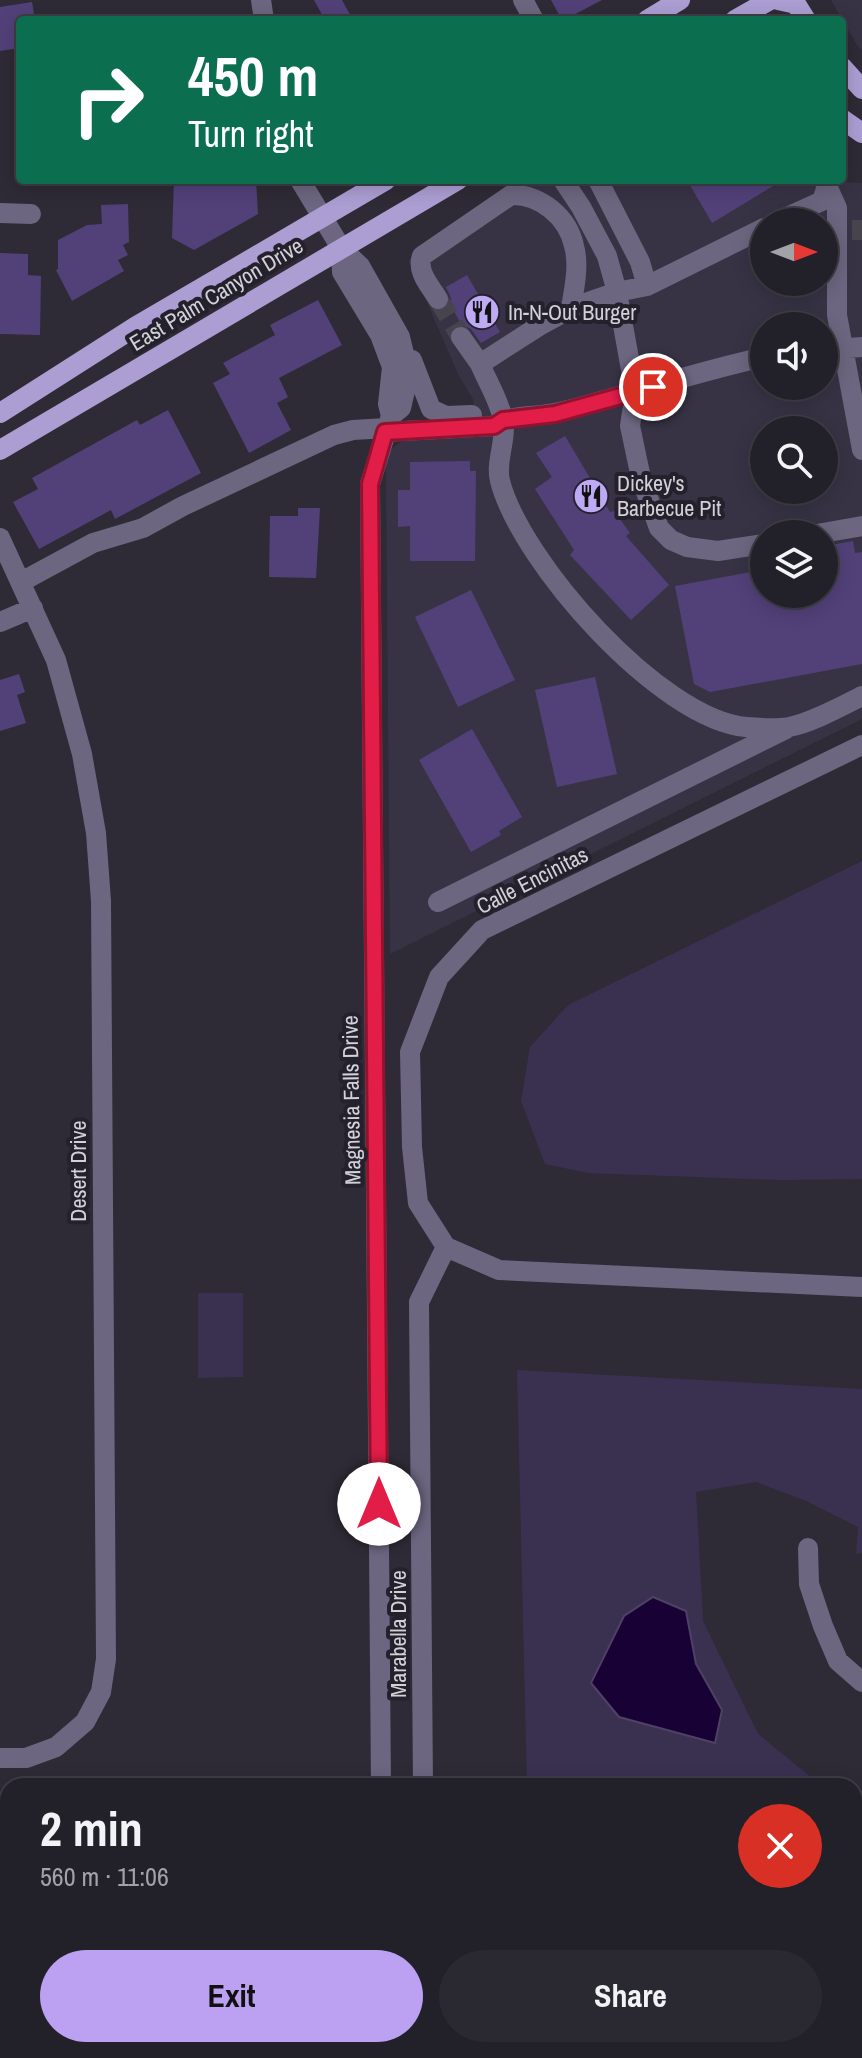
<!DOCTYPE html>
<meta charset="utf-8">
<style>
body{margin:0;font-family:"Archivo Narrow",sans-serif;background:#2a2830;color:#f1f3f6;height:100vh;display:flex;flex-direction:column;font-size:30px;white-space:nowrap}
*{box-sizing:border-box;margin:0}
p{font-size:26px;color:#a2a3a8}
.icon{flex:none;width:44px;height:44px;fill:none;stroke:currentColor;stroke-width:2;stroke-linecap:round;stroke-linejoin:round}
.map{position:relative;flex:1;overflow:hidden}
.panel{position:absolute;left:0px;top:1778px;width:862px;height:280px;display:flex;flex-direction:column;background:#222028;border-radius:24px 24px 0 0;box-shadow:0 4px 20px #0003,0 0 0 2px #3f3e45}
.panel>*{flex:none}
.banner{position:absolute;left:16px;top:16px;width:830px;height:168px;border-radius:8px;box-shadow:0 4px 20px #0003,0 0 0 2px #3f3e45;background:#0b6e4f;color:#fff;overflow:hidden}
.needle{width:52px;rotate:90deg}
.fabs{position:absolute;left:750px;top:208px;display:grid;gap:16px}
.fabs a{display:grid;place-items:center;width:88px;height:88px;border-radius:50%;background:#222028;box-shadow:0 4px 20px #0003,0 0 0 2px #3f3e45;font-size:40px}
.pin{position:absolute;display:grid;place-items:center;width:68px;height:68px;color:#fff;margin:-34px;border:4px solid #fff;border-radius:50%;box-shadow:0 2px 8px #0007}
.me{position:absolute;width:88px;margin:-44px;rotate:0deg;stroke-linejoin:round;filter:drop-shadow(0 0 6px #0008)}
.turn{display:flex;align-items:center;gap:28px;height:168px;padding:0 40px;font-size:36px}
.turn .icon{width:104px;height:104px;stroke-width:2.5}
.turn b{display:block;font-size:56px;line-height:68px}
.round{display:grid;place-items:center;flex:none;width:84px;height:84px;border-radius:42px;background:#2a2830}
.summary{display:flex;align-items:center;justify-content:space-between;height:136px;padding:0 40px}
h1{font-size:48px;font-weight:700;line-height:60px}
.action{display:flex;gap:16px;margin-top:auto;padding:16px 40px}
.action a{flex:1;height:92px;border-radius:48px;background:#bca0f2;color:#111;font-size:32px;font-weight:700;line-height:92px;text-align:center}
.action a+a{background:#2a2830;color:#f1f3f6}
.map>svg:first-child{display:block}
.built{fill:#373345;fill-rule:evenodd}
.green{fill:#3a3151}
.water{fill:#180235;stroke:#504066;stroke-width:2}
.building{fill:#524179}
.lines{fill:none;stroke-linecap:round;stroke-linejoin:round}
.minor-tunnel{stroke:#47444e;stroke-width:20;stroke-dasharray:20 10;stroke-linecap:butt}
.minor{stroke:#6c6680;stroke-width:20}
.major{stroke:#ac9ed3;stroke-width:20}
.route-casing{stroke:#92132f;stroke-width:20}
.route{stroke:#e11d48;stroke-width:14}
.labels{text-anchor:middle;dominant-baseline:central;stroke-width:8;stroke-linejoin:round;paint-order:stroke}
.street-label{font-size:22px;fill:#d2d1d8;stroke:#24212c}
.poi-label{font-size:22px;fill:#d2d1d8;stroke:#24212c;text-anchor:start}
</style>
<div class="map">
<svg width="862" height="2058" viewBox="0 0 862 2058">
<rect width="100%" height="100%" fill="#2e2b36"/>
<path class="built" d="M831 0H862V50L857 45Z
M842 176 845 182 862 183V719L390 954 386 465 390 450 402 441 477 433 473 399 458 374 409 261 420 249 529 180H842ZM764 222H824V282H764ZM764 326H824V386H764ZM764 430H824V490H764ZM764 534H824V594H764Z"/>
<path class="green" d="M862 861V1179L781 1180 588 1173 545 1164 521 1101 530 1047 568 1005Z
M198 1293H243V1377L198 1378Z
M517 1370 862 1389V1553L856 1554 858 1527 806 1501 756 1482 696 1492 703 1621 758 1734 822 1786H527Z
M854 1797 862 1799V1909L854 1908Z"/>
<path class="water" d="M653 1597 686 1611 696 1664 722 1710 715 1743 619 1717 591 1683 624 1616Z"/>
<path class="building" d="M314 0H342L353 20H325Z
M551 0H602L564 20H562Z
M32 2 35 20H20V48L0 51V7Z
M174 180H256L258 214 194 250 172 238Z
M687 180H783L712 223Z
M128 204 129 242 123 245 128 255 118 260 124 271 72 301 56 270 58 269V240L87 225 102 224 101 205Z
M0 253 28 254V275L41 276 40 335 0 334Z
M467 275 500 332 481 343 471 329 461 324 450 304 451 298 446 287Z
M318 300 342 345 279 378 288 397 277 403 291 430 249 453 213 383 230 374 223 363 275 335 270 325Z
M168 410 201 473 115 519 111 510 39 549 13 502 38 489 32 478 137 420 140 425Z
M565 436 610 512 614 511 630 533 626 536 669 585 631 620 570 555 574 550 535 489 552 477 536 453Z
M470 461V471H476L475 561H410V526L398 527V490H410V462Z
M298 508H320L316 578 269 577 270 516H298Z
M853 541 855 553 862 552V664L710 692 694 684 675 586 751 572 749 561 764 558V594H824V546Z
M471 590 515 680 458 707 415 617Z
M19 674 25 692 17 695 26 723 0 731V680Z
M595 677 617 774 557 787 535 690Z
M472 729 522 817 499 831 501 835 471 852 419 760Z"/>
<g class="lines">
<path class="minor-tunnel" d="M852 230H862
M438 299 461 337"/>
<path class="minor" d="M261 0 264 20
M523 0 534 20
M300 180 341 248 360 266 400 337 407 366V382L401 408 391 416
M563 180 581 207 607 256 617 292 635 392 630 426 641 478 659 528 671 540 687 547 718 551 764 544
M598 180 640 262 647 286
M827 186 837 208V315L862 450
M0 213 31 214
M776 222 822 201 827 186 824 181
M764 228 647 286 617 292 574 307 539 326 480 364C487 381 500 402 503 420 507 440 495 462 500 481 521 562 660 719 746 727 759 728 777 729 789 727 811 723 842 706 862 696
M341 248 342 272 380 335 392 367 388 404 391 416 370 484 381 1786
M438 299C430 286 416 271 422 256L511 195C540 194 568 217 574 246 579 263 575 285 572 302
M461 337 480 364
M824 350 862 347
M412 360 431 409 446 416 472 415
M385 432 494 426C512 413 538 418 560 412 628 395 695 372 764 357
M817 534 862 526
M0 538 56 660 82 754 96 833 101 901 106 1659 101 1692 85 1722 56 1747 26 1758H0
M21 582 93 543 143 528 183 506 334 435 353 430 387 428
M0 622 33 608
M862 745 482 930 439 977 410 1052 412 1147 418 1203 446 1247 499 1270 862 1287
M438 902 786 729
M808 1548 809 1584 823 1626 838 1661 862 1682
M423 1786 419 1302 446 1247
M854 2033H862
M0 2036H8
M384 2050V2058"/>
<path class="major" d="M778 0 796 4 806 20
M647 20 680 0
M735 20 770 0
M842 67 862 89
M842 119 862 133
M0 413 135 327 386 180
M0 450 458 180"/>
</g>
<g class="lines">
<defs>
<path id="route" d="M379 1504 370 484 385 432 494 426 503 420 555 414 653 387"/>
</defs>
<use href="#route" class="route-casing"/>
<use href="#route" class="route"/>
</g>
<defs>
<symbol id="restaurant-disc" viewBox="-11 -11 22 22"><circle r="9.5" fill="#bea9f5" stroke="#24212c"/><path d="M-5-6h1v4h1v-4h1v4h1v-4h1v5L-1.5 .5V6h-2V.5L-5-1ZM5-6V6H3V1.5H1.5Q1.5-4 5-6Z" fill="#111"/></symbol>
</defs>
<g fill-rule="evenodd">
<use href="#restaurant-disc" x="462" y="292" width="40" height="40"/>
<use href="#restaurant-disc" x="571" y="476" width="40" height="40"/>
</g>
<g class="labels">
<g class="street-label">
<text transform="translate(216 294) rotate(-31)">East Palm Canyon Drive</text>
<text transform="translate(532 880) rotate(-27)">Calle Encinitas</text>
<text transform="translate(351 1100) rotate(-91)">Magnesia Falls Drive</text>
<text transform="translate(78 1171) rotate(-90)">Desert Drive</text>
<text transform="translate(398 1634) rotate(-90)">Marabella Drive</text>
</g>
<g class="poi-label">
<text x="508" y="312">In-N-Out Burger</text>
<text x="617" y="483">Dickey's<tspan x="617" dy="25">Barbecue Pit</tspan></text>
</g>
</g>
</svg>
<div class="fabs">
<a><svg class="needle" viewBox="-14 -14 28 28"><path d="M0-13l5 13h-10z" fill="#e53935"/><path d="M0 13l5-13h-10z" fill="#a2a3a8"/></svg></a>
<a><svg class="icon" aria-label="sound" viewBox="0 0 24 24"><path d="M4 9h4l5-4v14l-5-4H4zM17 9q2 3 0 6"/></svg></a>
<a><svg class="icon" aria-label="search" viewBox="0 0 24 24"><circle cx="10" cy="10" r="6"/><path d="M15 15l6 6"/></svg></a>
<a><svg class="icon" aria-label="layers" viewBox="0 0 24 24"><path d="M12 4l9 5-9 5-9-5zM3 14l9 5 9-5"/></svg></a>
</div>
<div class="pin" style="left:653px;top:387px;background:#d93025"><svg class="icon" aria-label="arrive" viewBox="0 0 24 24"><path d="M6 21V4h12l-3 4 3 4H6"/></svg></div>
<svg class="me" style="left:379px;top:1504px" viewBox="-20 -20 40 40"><circle r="19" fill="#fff"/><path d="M0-13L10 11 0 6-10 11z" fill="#e11d48"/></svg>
<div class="banner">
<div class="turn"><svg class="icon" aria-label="right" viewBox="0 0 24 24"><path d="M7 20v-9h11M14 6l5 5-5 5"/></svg><div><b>450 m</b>Turn right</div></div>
</div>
<section class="panel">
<div class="summary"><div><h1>2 min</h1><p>560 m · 11:06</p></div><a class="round" style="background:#d93025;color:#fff"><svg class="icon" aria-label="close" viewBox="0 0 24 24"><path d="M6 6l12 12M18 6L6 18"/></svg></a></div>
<div class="action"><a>Exit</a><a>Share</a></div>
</section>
</div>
